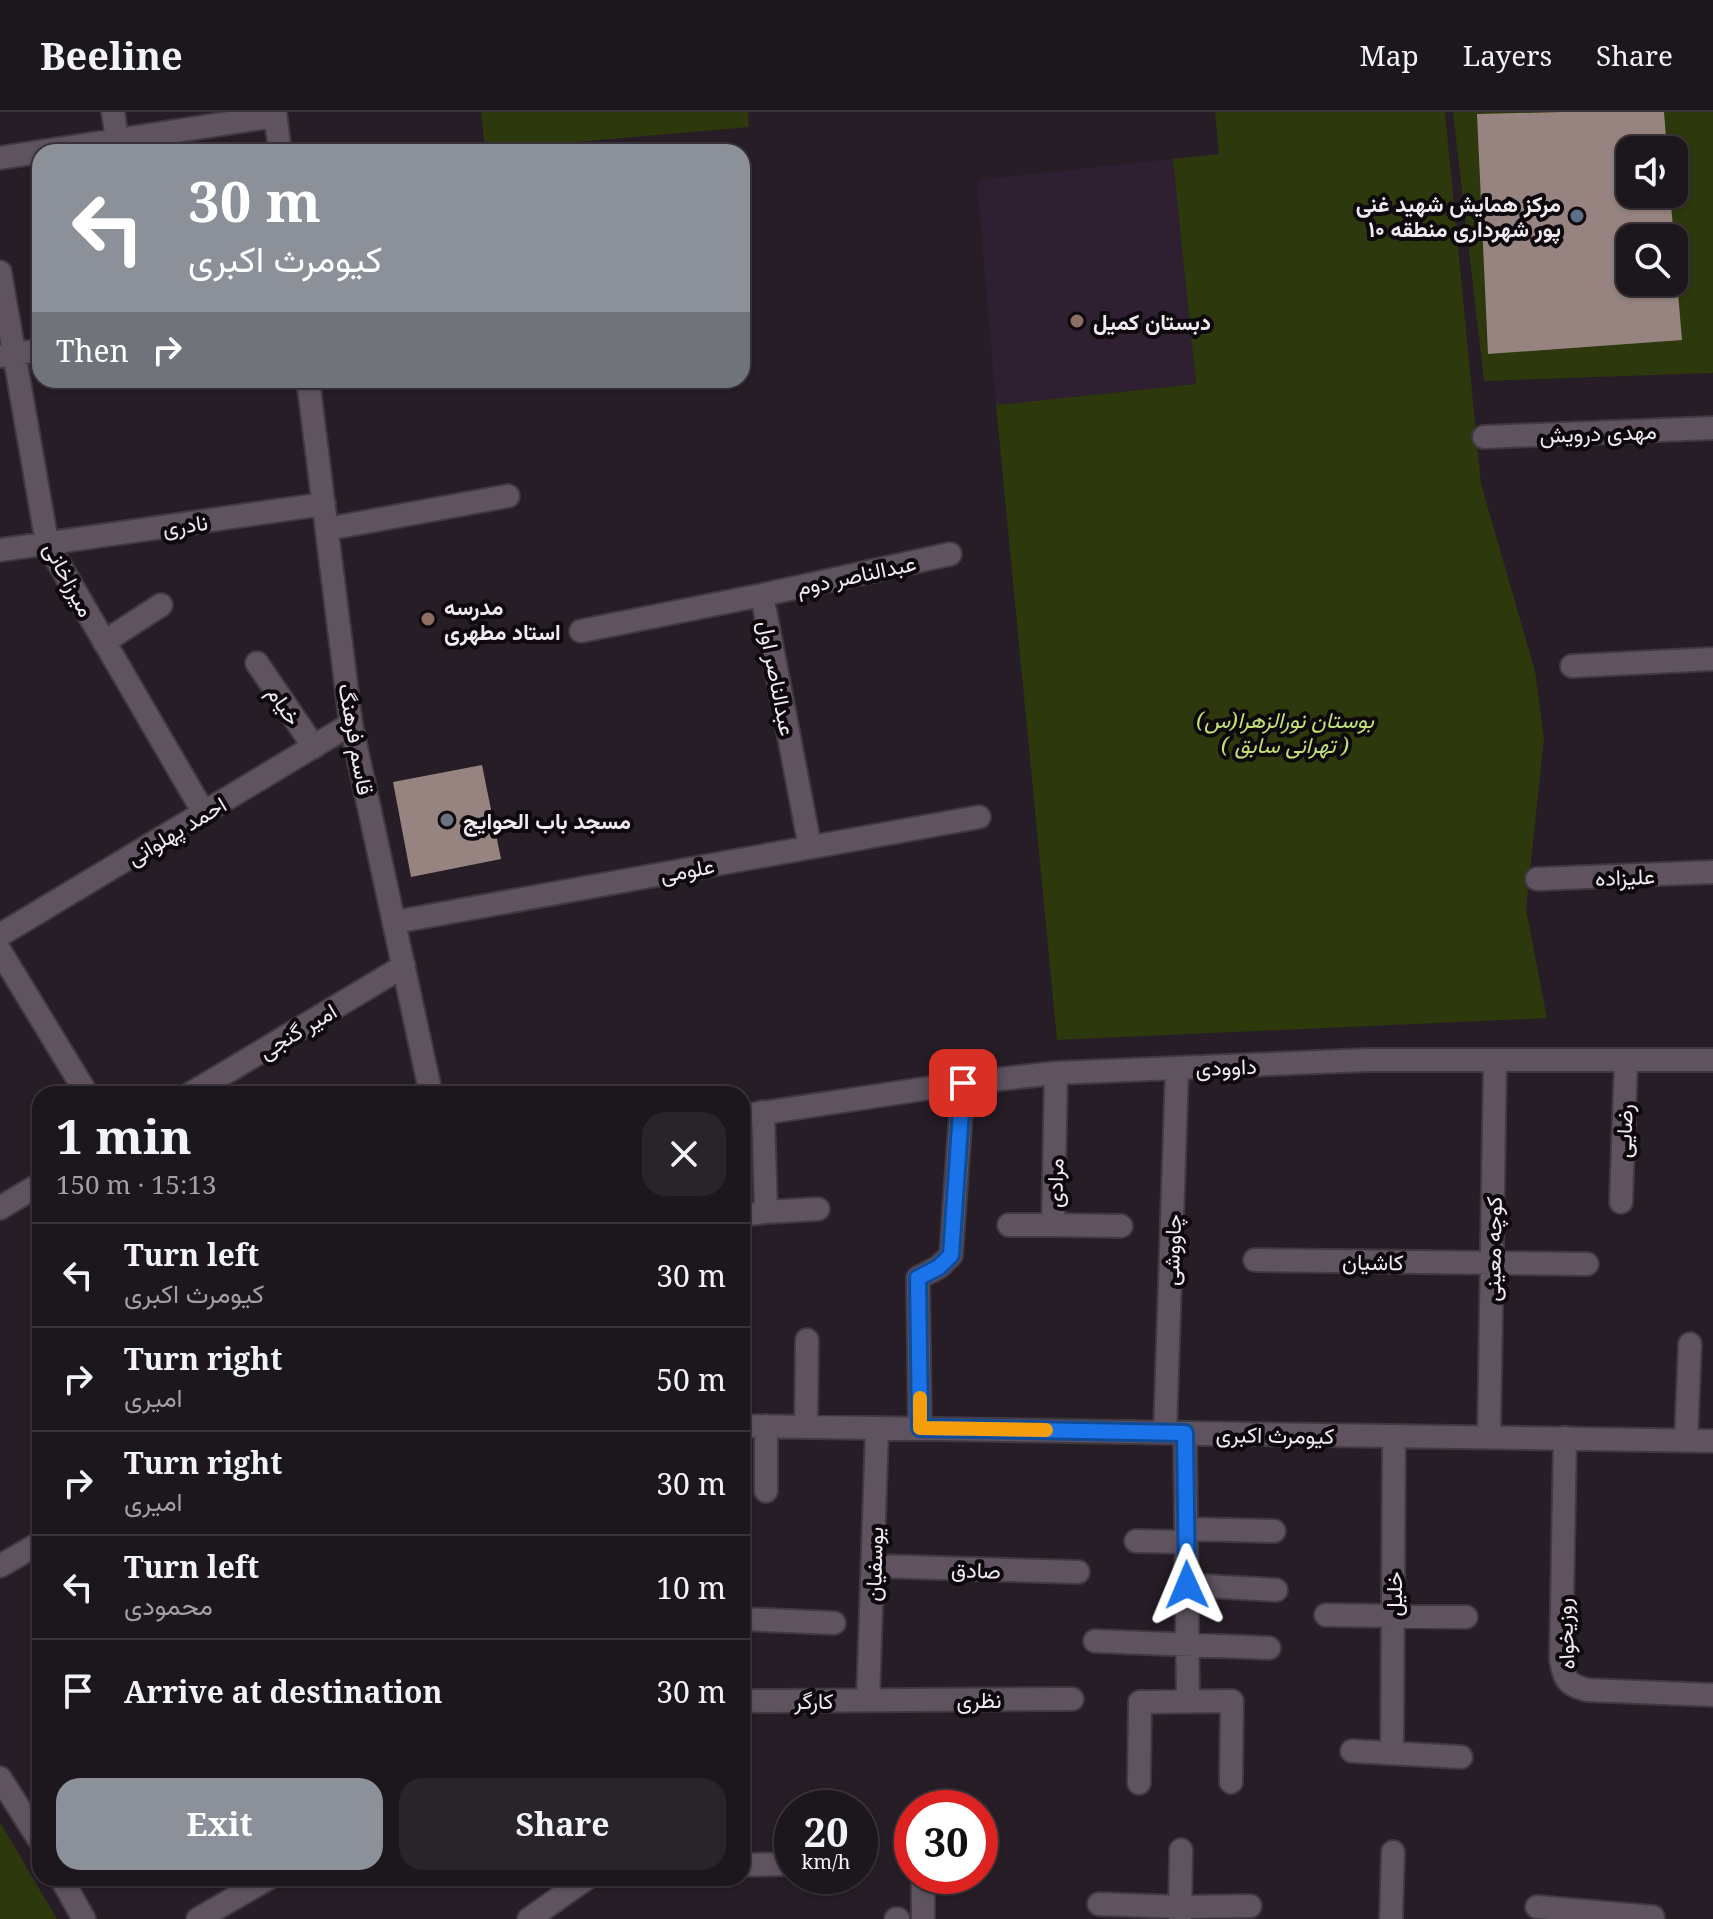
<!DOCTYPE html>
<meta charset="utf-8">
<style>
body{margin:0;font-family:"Noto Serif",Vazirmatn,serif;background:#29232a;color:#f1f3f6;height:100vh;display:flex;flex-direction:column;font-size:30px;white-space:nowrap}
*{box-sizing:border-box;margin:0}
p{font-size:26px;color:#a09fa4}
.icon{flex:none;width:44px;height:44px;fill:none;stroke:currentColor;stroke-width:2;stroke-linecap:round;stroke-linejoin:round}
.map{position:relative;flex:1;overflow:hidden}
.sheet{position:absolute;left:32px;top:974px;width:718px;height:800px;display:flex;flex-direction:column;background:#1c161d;border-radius:24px;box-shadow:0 2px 6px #0004,0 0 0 2px #3a353b}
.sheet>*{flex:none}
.top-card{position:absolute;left:32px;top:32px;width:718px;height:244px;border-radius:24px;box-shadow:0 2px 6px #0004,0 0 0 2px #3a353b;background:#8c9099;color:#fff;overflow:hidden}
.buttons{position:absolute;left:1616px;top:24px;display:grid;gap:16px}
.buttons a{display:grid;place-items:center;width:72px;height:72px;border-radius:16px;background:#1c161d;box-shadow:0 2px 6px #0004,0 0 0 2px #3a353b;font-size:40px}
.speed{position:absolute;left:774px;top:1678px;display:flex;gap:16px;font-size:40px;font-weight:700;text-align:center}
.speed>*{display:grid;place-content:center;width:104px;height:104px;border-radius:50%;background:#1c161d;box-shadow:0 2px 6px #0004,0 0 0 2px #3a353b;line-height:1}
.speed small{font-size:20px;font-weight:400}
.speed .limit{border:12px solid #d22;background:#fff;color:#111}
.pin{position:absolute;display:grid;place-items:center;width:68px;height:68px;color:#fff;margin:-34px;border-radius:16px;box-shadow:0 4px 12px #0006}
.me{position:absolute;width:88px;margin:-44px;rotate:359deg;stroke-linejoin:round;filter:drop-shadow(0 0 6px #0008)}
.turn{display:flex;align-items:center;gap:28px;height:168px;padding:0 24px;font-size:36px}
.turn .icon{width:104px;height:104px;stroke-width:2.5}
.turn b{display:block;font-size:56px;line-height:68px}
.then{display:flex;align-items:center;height:76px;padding:0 24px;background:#0003;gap:16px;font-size:30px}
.round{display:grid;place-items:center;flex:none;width:84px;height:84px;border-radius:24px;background:#29232a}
.summary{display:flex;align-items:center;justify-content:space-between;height:136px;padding:0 24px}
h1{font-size:48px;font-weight:700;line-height:60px}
.primary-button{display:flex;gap:16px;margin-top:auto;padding:16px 24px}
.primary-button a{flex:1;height:92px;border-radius:24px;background:#8c9099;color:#fff;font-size:32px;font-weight:700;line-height:92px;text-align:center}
.primary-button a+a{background:#29232a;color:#f1f3f6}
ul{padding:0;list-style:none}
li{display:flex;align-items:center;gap:24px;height:104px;padding:0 24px;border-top:2px solid #3a353b}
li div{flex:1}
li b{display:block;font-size:30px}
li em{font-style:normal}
header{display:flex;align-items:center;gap:48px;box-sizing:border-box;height:112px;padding:0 40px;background:#1c161d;border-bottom:2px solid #3a353b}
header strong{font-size:38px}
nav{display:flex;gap:44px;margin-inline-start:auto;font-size:28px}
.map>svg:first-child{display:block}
.built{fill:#2e2030}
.green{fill:#2d380d;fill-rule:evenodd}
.building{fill:#978480}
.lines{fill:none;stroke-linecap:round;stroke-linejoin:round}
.minor-casing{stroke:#403941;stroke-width:26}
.tertiary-casing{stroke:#403941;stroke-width:26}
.minor{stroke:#5e535f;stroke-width:22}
.tertiary{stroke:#5e535f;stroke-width:22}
.route-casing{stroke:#114b97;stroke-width:20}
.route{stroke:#1a73e8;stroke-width:14}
.slow{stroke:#f59e0b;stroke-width:14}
.service-dot{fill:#5c6f8a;stroke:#0d090d;stroke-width:3}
.education-dot{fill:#8d6e63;stroke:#0d090d;stroke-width:3}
.worship-dot{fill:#6b7280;stroke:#0d090d;stroke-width:3}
.labels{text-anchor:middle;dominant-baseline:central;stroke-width:8;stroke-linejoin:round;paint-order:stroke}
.poi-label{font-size:22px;font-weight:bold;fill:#efe9f0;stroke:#0d090d;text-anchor:start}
.street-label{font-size:22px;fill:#efe9f0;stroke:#0d090d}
.park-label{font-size:22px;font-style:italic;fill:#c3e178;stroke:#0d090d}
</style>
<header>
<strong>Beeline</strong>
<nav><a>Map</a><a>Layers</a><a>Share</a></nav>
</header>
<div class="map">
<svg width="1713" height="1807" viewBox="0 0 1713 1807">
<rect width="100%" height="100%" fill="#261d27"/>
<path class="built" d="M1173 47 1196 272 996 293 977 68Z"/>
<path class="green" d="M481 0H748L749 15 485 38Z
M1215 0H1445L1481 372 1535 559 1544 626 1526 797 1547 906 1057 928 996 293 1196 272 1173 47 1219 42Z
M1453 0H1713V261L1484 269ZM1630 38H1674V82H1630ZM1630 126H1674V170H1630Z
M0 1710 57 1807H0Z"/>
<path class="building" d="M1563 0H1664L1667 38H1630V82H1670L1674 126H1630V170H1674V158L1676 157 1682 228 1488 242 1477 2Z
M482 653 501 747 411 765 393 670Z"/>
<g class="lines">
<defs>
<path id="minor" d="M113 0 117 28
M275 0 280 40
M0 46 275 4
M0 160 47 431 204 701
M2 244 40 238
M308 268 351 612 431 982
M1484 325 1713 316
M327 417 508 384
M0 438 324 392
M762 483 810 735
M581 519 762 483 950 442
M104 530 161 493
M257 551 314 635
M1572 554 1713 547
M1537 767 1713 760
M395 810 979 705
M0 839 87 982
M1056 961 1053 1113 1121 1114
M190 982 404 854
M763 1000 766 1100 818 1097
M1621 1090 1626 949
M0 1096 40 1072
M742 1103 766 1100
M1009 1113H1053
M1255 1148 1587 1152
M742 1314 1713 1329
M766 1314V1379
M806 1315 807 1228
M920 1316 918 1166 939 1155 951 1143 963 971
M1165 1321 1177 956
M1185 1321 1188 1589
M1489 1325 1495 949
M1565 1326 1561 1548C1565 1569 1567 1572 1587 1578L1713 1583
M1686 1328 1690 1232
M1186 1417 1274 1419
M1136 1429 1186 1430
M0 1454 40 1431
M874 1454 1078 1460
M1187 1473 1276 1478
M1326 1503 1466 1505
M742 1507 834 1511
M1095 1529 1269 1536
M868 1588 877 1316
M742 1589 1072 1587
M1352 1639 1461 1645
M1392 1641 1394 1324
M0 1666 40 1729
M1139 1671 1140 1590 1232 1589 1231 1670
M742 1753 792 1752
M923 1764V1807
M61 1766 84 1807
M1099 1792 1180 1795 1250 1794
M1537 1795 1653 1805
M198 1807 269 1766
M529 1807 587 1766
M896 1807H898
M1180 1807 1181 1738
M1391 1807 1393 1740"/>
<path id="tertiary" d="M0 823 351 612
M742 1004 963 971 1056 961 1367 948H1713"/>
</defs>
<use href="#minor" class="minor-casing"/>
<use href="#tertiary" class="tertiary-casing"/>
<use href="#minor" class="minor"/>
<use href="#tertiary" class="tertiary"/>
</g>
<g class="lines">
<defs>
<path id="route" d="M963 971 951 1143 939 1155 918 1166 920 1316 1185 1321 1187 1473"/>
</defs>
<use href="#route" class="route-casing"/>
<use href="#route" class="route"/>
<path class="slow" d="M920 1286V1316L1046 1318"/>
</g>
<circle class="service-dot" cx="1577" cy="104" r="8"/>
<g class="education-dot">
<circle cx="1077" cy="209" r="8"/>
<circle cx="428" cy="507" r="8"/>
</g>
<circle class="worship-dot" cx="447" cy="708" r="8"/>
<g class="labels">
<g class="poi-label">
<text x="1561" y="91" text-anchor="end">مرکز همایش شهید غنی<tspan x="1561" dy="25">پور شهرداری منطقه ۱۰</tspan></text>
<text x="1093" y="209">دبستان کمیل</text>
<text x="444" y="494">مدرسه<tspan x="444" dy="25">استاد مطهری</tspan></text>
<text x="463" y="708">مسجد باب الحوایج</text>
</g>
<g class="street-label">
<text transform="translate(1598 320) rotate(-2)">مهدی درویش</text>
<text transform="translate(185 412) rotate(-8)">نادری</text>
<text transform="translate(856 462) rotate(-12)">عبدالناصر دوم</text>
<text transform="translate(70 467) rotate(62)">میرزاخانی</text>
<text transform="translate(778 566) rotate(79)">عبدالناصر اول</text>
<text transform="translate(285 593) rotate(56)">خیام</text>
<text transform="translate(357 627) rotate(80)">قاسم فرهنگ</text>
<text transform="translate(176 718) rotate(-31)">احمد پهلوانی</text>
<text transform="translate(687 757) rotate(-10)">علومی</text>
<text transform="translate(1625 764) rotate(-2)">علیزاده</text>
<text transform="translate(297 918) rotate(-31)">امیر گنجی</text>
<text transform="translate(1226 954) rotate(-2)">داوودی</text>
<text transform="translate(1623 1019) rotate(-88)">رضایی</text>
<text transform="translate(1054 1071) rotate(-89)">مرادی</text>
<text transform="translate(1492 1137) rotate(-89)">کوچه معینی</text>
<text transform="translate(1171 1138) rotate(-88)">چاووشی</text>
<text transform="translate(1373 1149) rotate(1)">کاشیان</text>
<text transform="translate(1275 1322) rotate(1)">کیومرث اکبری</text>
<text transform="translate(873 1452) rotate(-88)">یوسفیان</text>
<text transform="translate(976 1457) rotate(2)">صادق</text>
<text transform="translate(1393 1482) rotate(-90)">خلیل</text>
<text transform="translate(1564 1522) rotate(-93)">روزیخواه</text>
<text x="979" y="1587">نظری</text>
<text x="814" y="1588">کارگر</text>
</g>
<g class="park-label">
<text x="1285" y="607">بوستان نورالزهرا(س)<tspan x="1285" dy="25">( تهرانی سابق )</tspan></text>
</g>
</g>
</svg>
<div class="buttons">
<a><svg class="icon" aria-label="sound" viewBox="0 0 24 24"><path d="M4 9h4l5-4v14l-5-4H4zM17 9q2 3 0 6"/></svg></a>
<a><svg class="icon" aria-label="search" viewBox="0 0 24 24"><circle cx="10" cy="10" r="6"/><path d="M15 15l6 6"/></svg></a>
</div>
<div class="speed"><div>20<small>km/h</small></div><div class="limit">30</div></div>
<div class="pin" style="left:963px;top:971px;background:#d93025"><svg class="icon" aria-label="arrive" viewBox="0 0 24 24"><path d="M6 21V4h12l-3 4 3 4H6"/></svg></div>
<svg class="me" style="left:1187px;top:1473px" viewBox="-20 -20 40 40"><path d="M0-17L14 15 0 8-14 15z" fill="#1a73e8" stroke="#fff" stroke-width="4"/></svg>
<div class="top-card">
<div class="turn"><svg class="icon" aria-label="left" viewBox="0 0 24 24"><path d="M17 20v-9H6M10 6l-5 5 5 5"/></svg><div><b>30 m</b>کیومرث اکبری</div></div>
<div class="then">Then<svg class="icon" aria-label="right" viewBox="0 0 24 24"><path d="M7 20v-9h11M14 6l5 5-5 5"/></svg></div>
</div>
<section class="sheet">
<div class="summary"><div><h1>1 min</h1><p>150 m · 15:13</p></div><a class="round"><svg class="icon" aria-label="close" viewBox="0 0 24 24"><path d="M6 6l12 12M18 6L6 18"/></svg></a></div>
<ul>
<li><svg class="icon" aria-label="left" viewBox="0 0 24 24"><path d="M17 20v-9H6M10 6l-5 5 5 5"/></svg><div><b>Turn left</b><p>کیومرث اکبری</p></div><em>30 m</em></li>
<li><svg class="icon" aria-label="right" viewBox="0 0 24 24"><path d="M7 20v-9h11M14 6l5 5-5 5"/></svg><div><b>Turn right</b><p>امیری</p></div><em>50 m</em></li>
<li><svg class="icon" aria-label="right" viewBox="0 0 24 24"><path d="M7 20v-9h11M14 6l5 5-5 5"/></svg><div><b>Turn right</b><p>امیری</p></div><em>30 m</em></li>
<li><svg class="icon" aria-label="left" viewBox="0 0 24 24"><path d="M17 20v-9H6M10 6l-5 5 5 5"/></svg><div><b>Turn left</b><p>محمودی</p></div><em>10 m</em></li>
<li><svg class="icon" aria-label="arrive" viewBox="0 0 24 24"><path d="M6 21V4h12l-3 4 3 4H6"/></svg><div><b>Arrive at destination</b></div><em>30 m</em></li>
</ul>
<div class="primary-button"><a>Exit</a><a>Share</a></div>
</section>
</div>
